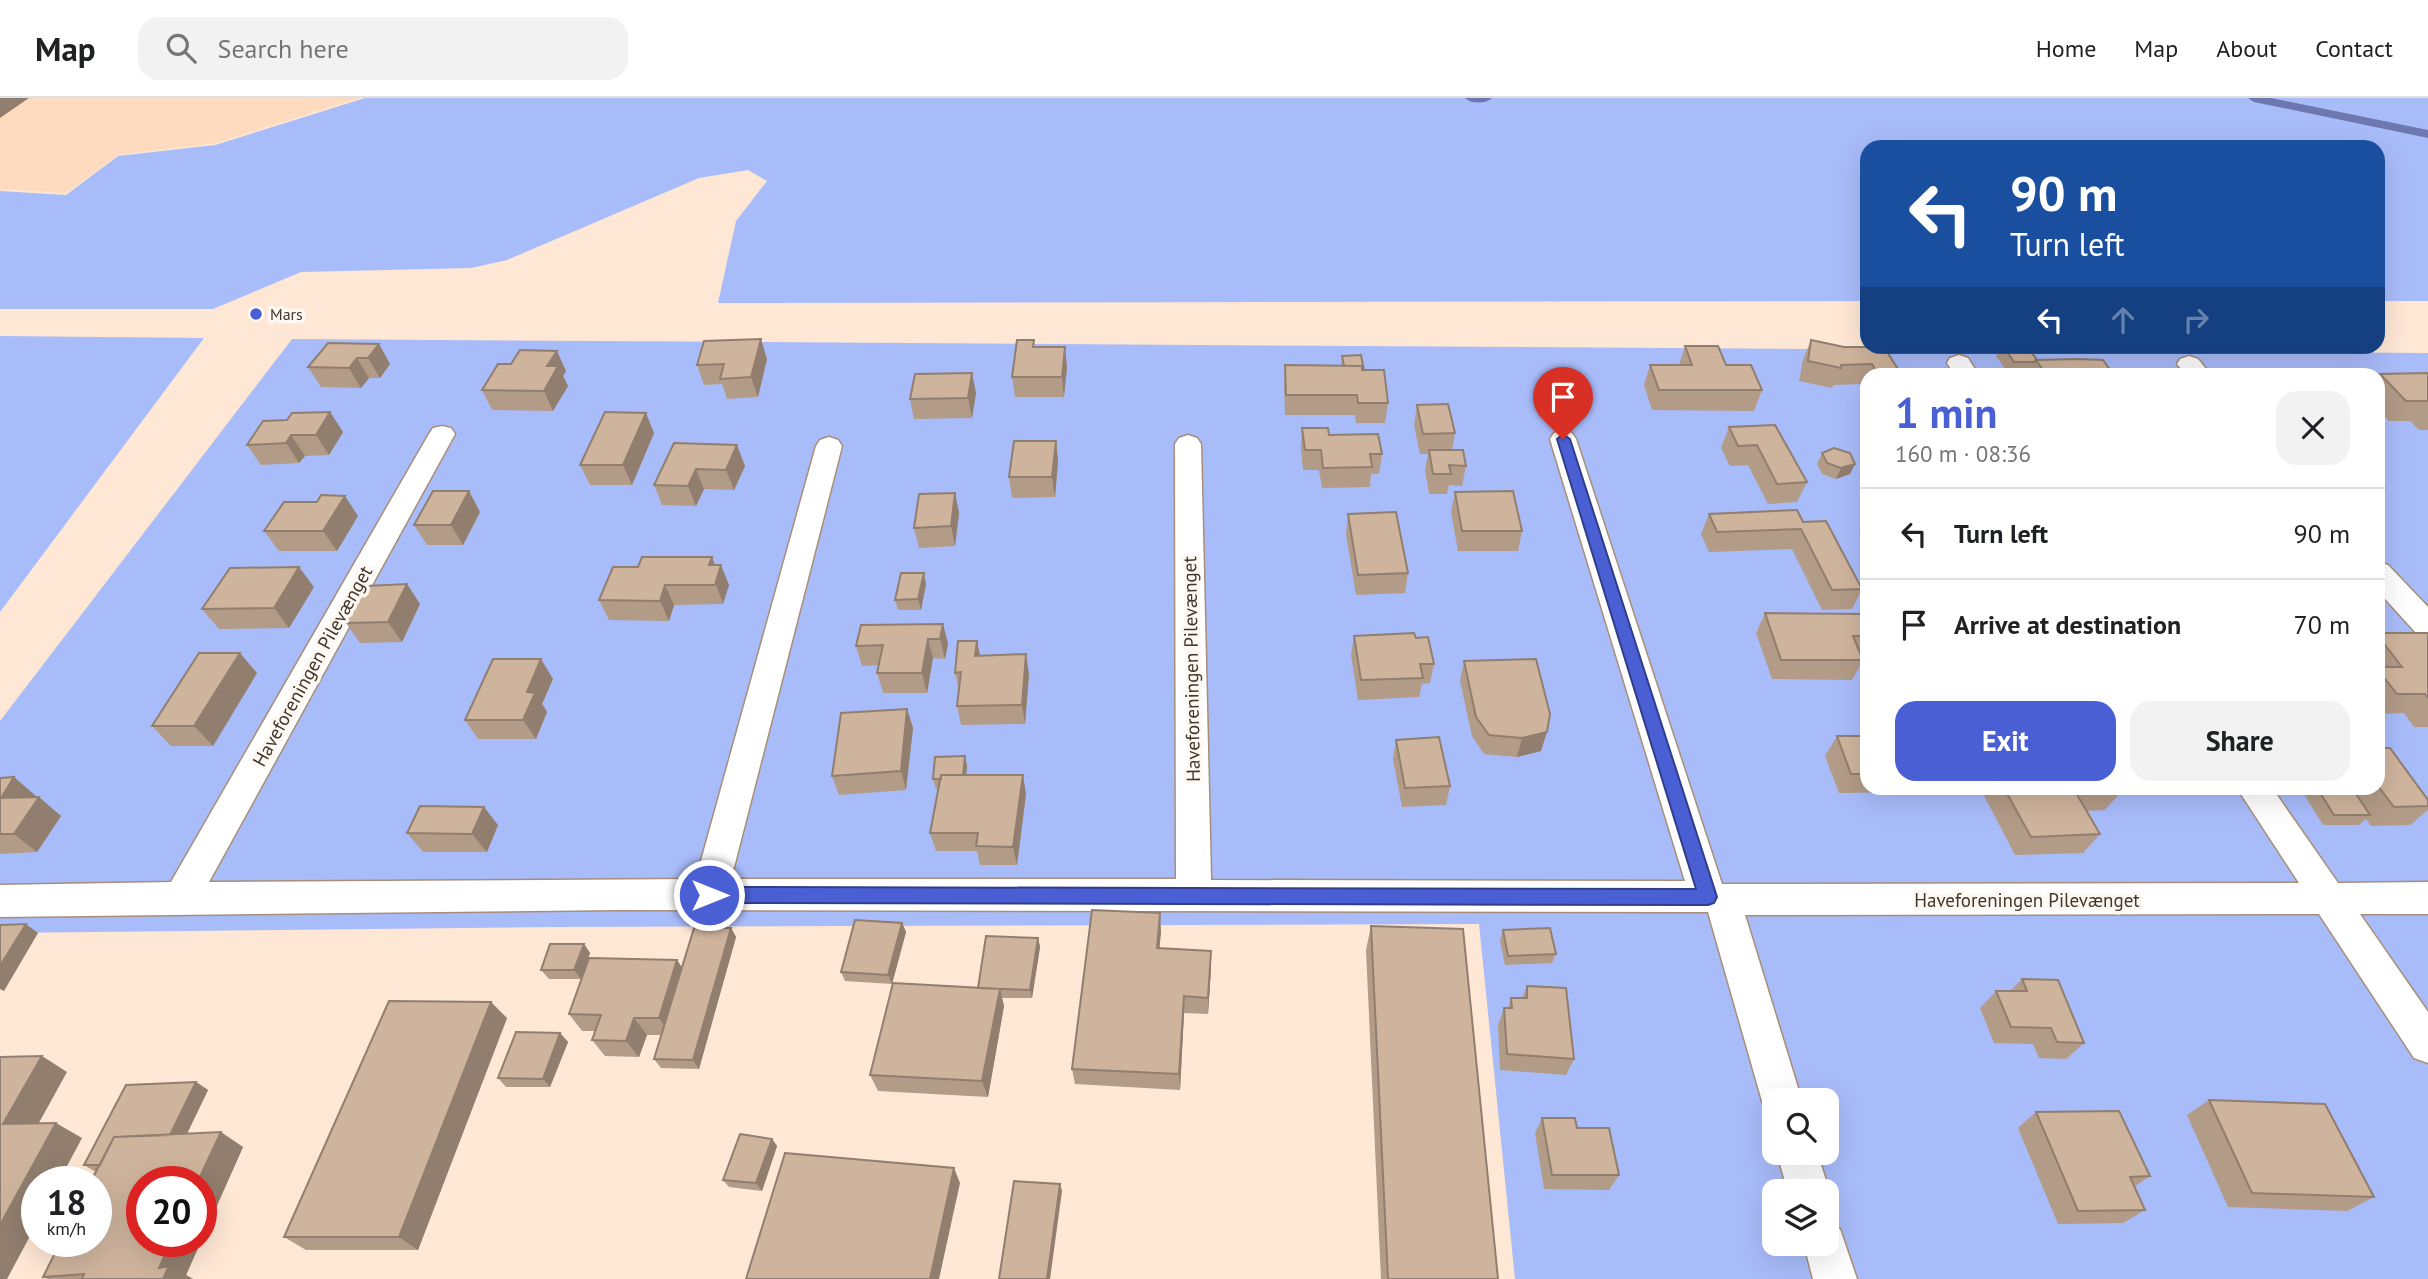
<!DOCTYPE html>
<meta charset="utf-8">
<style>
body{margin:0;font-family:"PT Sans",sans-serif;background:#f2f2f2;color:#202124;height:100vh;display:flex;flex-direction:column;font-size:26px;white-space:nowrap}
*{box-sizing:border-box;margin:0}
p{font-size:23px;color:#757577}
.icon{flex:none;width:38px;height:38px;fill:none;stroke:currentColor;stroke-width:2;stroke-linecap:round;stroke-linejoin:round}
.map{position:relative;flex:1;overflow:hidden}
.sheet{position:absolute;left:1860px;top:270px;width:525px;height:427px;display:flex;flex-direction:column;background:#fff;border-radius:21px;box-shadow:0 7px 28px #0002}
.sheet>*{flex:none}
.hud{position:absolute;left:1860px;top:42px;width:525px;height:214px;border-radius:21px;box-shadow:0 7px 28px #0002;background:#1a4fa0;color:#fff;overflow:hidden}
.buttons{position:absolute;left:1762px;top:990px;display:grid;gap:14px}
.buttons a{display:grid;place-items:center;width:77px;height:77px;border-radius:14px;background:#fff;box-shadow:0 7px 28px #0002;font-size:35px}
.speed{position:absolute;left:21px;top:1068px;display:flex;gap:14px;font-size:35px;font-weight:700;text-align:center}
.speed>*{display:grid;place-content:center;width:91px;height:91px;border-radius:50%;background:#fff;box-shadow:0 7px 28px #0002;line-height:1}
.speed small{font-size:18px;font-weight:400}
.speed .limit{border:10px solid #d22;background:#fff;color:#111}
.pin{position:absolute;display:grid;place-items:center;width:60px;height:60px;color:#fff;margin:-72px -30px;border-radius:50% 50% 50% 0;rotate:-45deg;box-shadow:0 0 7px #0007}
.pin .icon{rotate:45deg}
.me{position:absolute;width:77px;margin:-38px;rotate:90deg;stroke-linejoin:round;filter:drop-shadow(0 0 5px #0008)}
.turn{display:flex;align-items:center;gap:24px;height:147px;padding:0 35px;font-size:32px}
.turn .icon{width:91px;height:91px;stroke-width:2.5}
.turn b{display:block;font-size:49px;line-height:60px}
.lanes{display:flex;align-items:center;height:66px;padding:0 35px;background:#0003;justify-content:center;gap:35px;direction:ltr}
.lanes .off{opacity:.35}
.round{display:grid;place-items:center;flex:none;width:74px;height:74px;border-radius:21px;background:#f2f2f2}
.headline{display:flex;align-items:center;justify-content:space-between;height:119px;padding:0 35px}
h1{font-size:42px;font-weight:700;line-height:52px;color:#4a5fd4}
.action{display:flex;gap:14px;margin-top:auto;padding:14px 35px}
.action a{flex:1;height:80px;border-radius:21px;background:#4a5fd4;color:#fff;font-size:28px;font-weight:700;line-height:80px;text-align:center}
.action a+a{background:#f2f2f2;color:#202124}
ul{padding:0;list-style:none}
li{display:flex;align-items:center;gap:21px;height:91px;padding:0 35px;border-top:2px solid #e0e0e0}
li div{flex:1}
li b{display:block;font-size:26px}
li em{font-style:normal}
header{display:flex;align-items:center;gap:42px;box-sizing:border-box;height:98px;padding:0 35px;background:#fff;border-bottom:2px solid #e0e0e0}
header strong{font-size:33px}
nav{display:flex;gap:38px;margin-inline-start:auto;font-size:24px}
.search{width:490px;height:63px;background:#f2f2f2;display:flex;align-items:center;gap:18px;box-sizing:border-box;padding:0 24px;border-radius:21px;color:#757577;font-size:26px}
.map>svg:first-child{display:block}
.built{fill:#fedbbe}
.green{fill:#a9bcfa;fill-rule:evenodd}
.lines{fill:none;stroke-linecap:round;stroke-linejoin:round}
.stream{fill:#6c78af;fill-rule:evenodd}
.service-casing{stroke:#a88e78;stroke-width:3}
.service{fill:#fff;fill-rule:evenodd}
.wall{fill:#b29b87}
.shaded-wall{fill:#917e6e}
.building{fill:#cfb49d;stroke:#917e6e;stroke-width:2}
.route{fill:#4a5fd4;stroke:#303e8a;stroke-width:2}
.poi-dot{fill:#4a5fd4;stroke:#fef8f3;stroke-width:2.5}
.labels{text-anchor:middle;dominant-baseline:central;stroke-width:7;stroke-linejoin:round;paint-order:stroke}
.far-poi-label{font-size:16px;fill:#41362d;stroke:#fef8f3;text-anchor:start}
.street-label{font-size:19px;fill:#41362d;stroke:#fef8f3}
</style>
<header>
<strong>Map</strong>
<div class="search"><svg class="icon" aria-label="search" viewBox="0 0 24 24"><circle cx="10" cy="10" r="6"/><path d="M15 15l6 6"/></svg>Search here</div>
<nav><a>Home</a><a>Map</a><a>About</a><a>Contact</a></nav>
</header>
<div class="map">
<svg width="2428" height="1181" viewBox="0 0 2428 1181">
<rect width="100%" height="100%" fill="#fee7d4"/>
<path class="built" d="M0 0H359L216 45 118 57 66 95 0 91Z"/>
<path class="green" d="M365 0H2428V203H2378V49H1867V203L718 205 736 123 767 83 748 72 699 80 507 162 471 170 301 174 213 211H0V93L66 97 118 58 215 47Z
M0 238 204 240 0 514Z
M292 241 2428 255V1181H1515L1479 826 555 829 0 835V623ZM1867 276H2378V690H1867ZM1774 1003H1827V1055H1774ZM1774 1094H1827V1146H1774Z"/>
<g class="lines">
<path class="stream" d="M1465 0H1492C1486 6 1471 6 1465 0Z
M2248 0H2271L2428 32V40L2254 4Z"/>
<defs>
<path id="service" d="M1959 257 1968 260 1978 276H1954L1947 265 1950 260Z
M2189 258 2198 261 2210 276H2185L2177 266 2180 261Z
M442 328 451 330 455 336 209 784 696 781 816 348 820 342 829 339 838 342 842 348 731 781H1176L1175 346 1179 340 1188 337 1197 340 1201 346 1211 782 1685 783 1550 341 1554 335 1563 332 1572 335 1576 341 1722 786 2299 785 2237 690H2272L2338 785 2428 784V816H2360L2428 914V965L2414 960 2319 816 1745 817 1802 1003H1774V1019L1768 1017 1762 1003 1708 814 618 812 0 819V787L171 784 429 336 433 330Z
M2378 464 2388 467 2428 509V539L2417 536 2378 493Z
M1777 1055H1817L1830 1094 1827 1101V1094H1788Z
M1827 1125 1840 1131 1857 1181H1813L1804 1146H1827Z"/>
</defs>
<use href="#service" class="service-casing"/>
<use href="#service" class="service"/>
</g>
<path class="wall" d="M1811 242 1901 276H1867V294L1863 286 1834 287 1832 290 1799 283 1803 262Z
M379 246 390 266 380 280H369L361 290 321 289 308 269Z
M1685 248 1726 267 1762 292 1754 313 1652 312 1644 287 1650 267H1679Z
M2001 248H2027L2037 262 2113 276H2027L2028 275H2008L1996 258Z
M1035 249 1067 269 1064 299H1015L1012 279Z
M1342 258 1364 272 1388 305 1385 325H1356L1355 317H1285L1284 287 1285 267 1341 268Z
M767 261 758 299 727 301 722 286 704 287 697 267Z
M566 273 563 278 568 288 553 313 492 312 482 292Z
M2428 275V332H2419L2410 323H2389L2378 312V279L2380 276Z
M976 295 972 320 914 321 910 301Z
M1417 307 1455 335 1452 352 1466 368 1462 388 1449 387 1447 396H1429L1425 372 1428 356H1420L1414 327Z
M330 314 343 334 329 357 305 358 299 365 261 367 247 347 287 322Z
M1775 327 1807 384 1797 404 1768 406 1748 367 1730 368 1721 350 1729 329Z
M1302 330 1329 337 1382 356 1379 376H1371L1370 389 1322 390 1319 372H1303L1301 350Z
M654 335 632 387H590L580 367Z
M1056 343 1058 363 1055 399 1012 400 1009 379Z
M674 345 745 368 734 392 704 391 696 408 662 407 654 387Z
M1822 355 1850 376 1836 381 1822 376 1817 366Z
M1455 394 1522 433 1518 453H1458L1451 414Z
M955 395 959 415 955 448 919 450 914 430Z
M480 414 463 447H427L414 427Z
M1348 416 1408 475 1405 495 1356 497 1346 436Z
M1709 416 1803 424 1862 491 1852 511 1822 512 1792 451 1709 454 1701 436Z
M358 418 337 453H279L264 433Z
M1864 424H1867V452L1859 435Z
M712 459 715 467 729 487 723 506 674 507 669 523 609 522 599 502 638 469Z
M407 486 420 506 402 544 360 545 346 525Z
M926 486 921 512H898L895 502Z
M314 489 289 530 219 531 202 511Z
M1765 515 1867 516V557H1861L1863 562 1852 582 1772 581 1756 535Z
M943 526 948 546 945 561 933 560 927 595H883L877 575 879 567 862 568 856 548Z
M2378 535H2428V629H2414L2404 615 2378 616Z
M1354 538 1416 540 1434 566 1430 585 1422 586 1419 599 1358 602 1351 557Z
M977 543 980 558 1029 576 1025 626 961 627 957 608 959 592 955 575Z
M1464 563 1541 653 1517 659 1484 656 1472 638 1460 583Z
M257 575 213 648H171L152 628Z
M553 581 542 606 547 614 536 641H478L465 622Z
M907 611 913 630 906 692 839 697 832 678Z
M1837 638H1867V690H1933L1929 694 1839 695 1825 658Z
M1396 642 1450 688 1446 707 1402 709 1393 661Z
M2378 650 2428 702V712L2410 727 2371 728 2366 721 2359 727H2323L2300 690H2378Z
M965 658 967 668 966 677 1026 696 1017 767H980L977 753H936L930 735 939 691H936L933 681Z
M0 680 36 698V699L61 718 37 754 0 756Z
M1980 690H2120L2122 693 2105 712 2087 713 2100 736 2083 755 2015 757Z
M498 727 487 754H423L407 735Z
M902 825 906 834 892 886 845 883 841 874Z
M1371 828 1498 1181H1381L1366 852Z
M731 830 736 839 699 971 661 970 654 961 662 937H647L639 959 605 958 592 942 595 933H582L569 916 677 862 682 870Z
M1503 832 1556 856 1552 865 1505 867 1500 842Z
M1161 833 1159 850 1211 870 1208 916 1184 915 1180 992 1075 986 1072 971Z
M1038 840 1040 849 1032 900H1002L1004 908 988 999 878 993 870 977 978 890Z
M584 846 590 855 581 881H549L541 872Z
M2022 881 2084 945 2066 961 2039 960 2033 946 1994 945 1980 910 1996 893H2010Z
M1527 888 1574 961 1566 977 1500 972 1498 927 1504 910H1508L1511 900H1522Z
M507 920 418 1152H306L284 1139Z
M560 935 568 944 550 989H506L498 980Z
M196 984 208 992 187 1036 243 1049 186 1177 193 1181H48L43 1179 96 1074 84 1067Z
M2209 1002 2374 1099 2347 1113 2228 1109 2187 1017Z
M2036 1014 2150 1078 2134 1089 2145 1112 2123 1125 2058 1126 2018 1030Z
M1542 1020 1577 1030 1619 1077 1609 1092 1544 1091 1535 1035Z
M772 1041 777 1048 762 1093 729 1089 723 1082Z"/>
<path class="shaded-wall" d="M0 0H29L0 20Z
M761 241 767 261 758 299 751 279Z
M379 246 390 266 380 280 368 260Z
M1065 249 1067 269 1064 299 1062 279Z
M557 253 566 273 563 278 568 288 553 313 544 293 547 268Z
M357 260 369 280 361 290 349 270Z
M972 275 976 295 972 320 968 300Z
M330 314 343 334 329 357 316 337Z
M646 315 654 335 632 387 623 367Z
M291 337 305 358 299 365 286 345Z
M1056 343 1058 363 1055 399 1052 379Z
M737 347 745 368 734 392 726 372Z
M1855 366 1850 376 1836 381 1841 370Z
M696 371 704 391 696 408 688 388Z
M469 393 480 414 463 447 451 427Z
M955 395 959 415 955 448 951 428Z
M345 398 358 418 337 453 323 433Z
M712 459 718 476 721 467 729 487 723 506 709 467Z
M299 469 314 489 289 530 274 510Z
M924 475 926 486 921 512 918 501Z
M407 486 420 506 402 544 388 524Z
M665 487 674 507 669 523 660 503Z
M943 526 948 546 945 561 940 541Z
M928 541 933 560 927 595 922 575Z
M977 543 981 562 975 558Z
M240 555 257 575 213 648 194 628Z
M1026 556 1029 576 1025 626 1022 607Z
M541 561 553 581 542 606 547 614 536 641 523 622 527 594Z
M907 611 913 630 906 692 901 673Z
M1547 634 1541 653 1517 659 1522 640Z
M965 658 967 668 965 690 963 680Z
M1023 677 1026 696 1017 767 1013 749Z
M14 679 36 698 23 719 1 700Z
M39 699 61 718 37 754 14 736Z
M484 709 498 727 487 754 472 736Z
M1160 815 1161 833 1158 868 1157 850Z
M902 825 906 834 892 886 888 877Z
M26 826 38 835 4 893 0 891V868Z
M731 830 736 839 699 971 693 962Z
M1038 840 1040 849 1032 900 1030 892Z
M584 846 590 855 581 881 574 872Z
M1211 853V870L1208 916V900Z
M677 862 688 879 671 937 659 920Z
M1000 891 1004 908 988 999 982 983Z
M1184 898V915L1180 992 1179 976Z
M491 904 507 920 418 1152 399 1139Z
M634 920 647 937 639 959 626 943Z
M560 935 568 944 550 989 543 981Z
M42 958 67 974 30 1041 3 1026Z
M196 984 208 992 179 1052 167 1045Z
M56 1025 82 1040 59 1083H37V1125L7 1181H0V1127Z
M221 1034 243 1049 186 1177 193 1181H163L159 1170 171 1143H201V1083H198Z
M772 1041 777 1048 762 1093 756 1085Z
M954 1070 960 1085 939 1181H930Z
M1060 1086 1062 1093 1050 1181H1047Z"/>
<path class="building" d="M761 241 751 279 720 281 724 266 697 267 704 243Z
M1017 242H1034L1033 249H1065L1062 279H1012Z
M1811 242 1844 249H1884L1901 276H1878L1872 266 1841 267V270L1808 263Z
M328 245 379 246 368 260H357L349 270 308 269Z
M1685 248H1718L1726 267H1751L1762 292H1659L1650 267H1692Z
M2003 248H2027L2037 262H2036L2034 264H2014Z
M520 252 557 253 547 268H558L544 293 482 292 498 266H511Z
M1361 257 1364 272H1362V268H1344L1342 258Z
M2078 261 2103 262 2113 276H2046L2036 262Z
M1285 267 1362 268V272H1384L1388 305H1358L1357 297H1286Z
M972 275 968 300 910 301 915 276Z
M2428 275V303H2406L2380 276Z
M1448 306 1455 335 1423 336 1417 307Z
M330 314 316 337H291L286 345 247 347 263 323 287 322 292 315Z
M605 314 646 315 623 367H580Z
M1775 327 1807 384 1777 386 1757 347 1738 348 1729 329Z
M1302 330H1328L1329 337 1378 336 1382 356H1370L1372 369 1323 370 1321 352H1305Z
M1014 343H1056L1052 379H1009Z
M674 345 737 347 726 372 696 371 688 388 654 387Z
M1834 350 1850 355 1855 366 1841 370 1827 365 1822 355Z
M1429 352H1463L1466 368 1449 367 1451 376H1433Z
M433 393H469L451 427H414Z
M1513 393 1522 433H1462L1455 394Z
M955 395 951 428 914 430 919 396Z
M321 397 345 398 323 433H264L284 404H317Z
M1797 412 1803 424 1826 423 1862 491 1832 492 1801 431 1717 434 1709 416Z
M1396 414 1408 475 1358 477 1348 416Z
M642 459H712L709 467H721L715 487H665L660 503 599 502 613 469H638Z
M299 469 274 510 202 511 230 470Z
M901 475H924L918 501 895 502Z
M407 486 388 524 346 525 366 488Z
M1765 515 1867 516V538H1853L1863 562H1781Z
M943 526 940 541H928L922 575H877L883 547 856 548 861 527Z
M1414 535 1416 540 1428 539 1434 566H1420L1423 580 1361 582 1354 538Z
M2378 535H2428V600L2425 596H2397L2378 572V569H2402L2378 538Z
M958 543H977L975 558 1026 556 1022 607 957 608 961 574 955 575Z
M199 555H240L194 628H152Z
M493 561H541L527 594 535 595 523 622H465Z
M1536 561 1550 616 1547 634 1522 640 1489 637 1476 619 1464 563Z
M907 611 901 673 832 678 841 615Z
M1837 638H1867V676H1851Z
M1439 639 1450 688 1405 690 1396 642Z
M2378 650H2390L2428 702V708L2394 709 2378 688Z
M965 658 963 677H941V681H933L935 659Z
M941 677H1023L1013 749 976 748 978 735H930Z
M14 679 1 700 39 699 14 736H0V680Z
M2004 690H2120L2122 693 2076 695 2100 736 2031 739Z
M2317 690H2352L2370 717H2334Z
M420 708 484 709 472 736 407 735Z
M1092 812 1160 815 1157 850 1211 853 1208 900 1184 898 1179 976 1072 971Z
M855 822 902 825 888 877 841 874Z
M26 826 0 868V827Z
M1371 828 1463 831 1498 1181H1388Z
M694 830H731L693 962 654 961Z
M1550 830 1556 856 1508 858 1503 832Z
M986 838 1038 840 1030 892 978 890Z
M550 846H584L574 872H541Z
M589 860 677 862 659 920H634L626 943 592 942 601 917 569 916Z
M2022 881 2058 882 2084 945 2057 944 2051 930 2011 929 1996 893H2027Z
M893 885 1000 891 982 983 870 977Z
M1527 888 1566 890 1574 961 1507 956 1504 910H1512L1511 900H1527Z
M389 903 491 904 399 1139H284Z
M516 934 560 935 543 981 498 980Z
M42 958 3 1026 56 1025 0 1127V959Z
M196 984 170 1037 114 1039 100 1067H84L126 987Z
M2209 1002 2325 1006 2374 1099 2252 1095Z
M2119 1013 2150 1078 2130 1079 2145 1112 2078 1113 2036 1014Z
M1542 1020H1575L1577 1030H1609L1619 1077H1552Z
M221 1034 198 1083H142V1143H171L159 1170 169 1168 163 1181H82L84 1176 43 1179 61 1143H96V1083H91L114 1039Z
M740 1036 772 1041 756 1085 723 1082Z
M785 1055 954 1070 930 1181H746Z
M1014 1083 1060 1086 1047 1181H999Z"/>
<path class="route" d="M1563 336 1570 341 1717 799 1714 805 1708 807 709 805 702 802 700 797 702 791 709 789 1696 791 1557 341Z"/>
<circle class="poi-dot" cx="256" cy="216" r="7"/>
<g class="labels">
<g class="far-poi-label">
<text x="270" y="216">Mars</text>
</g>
<g class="street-label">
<text transform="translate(312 568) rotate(-61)">Haveforeningen Pilevænget</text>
<text transform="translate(1191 571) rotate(-91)">Haveforeningen Pilevænget</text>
<text x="2027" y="802">Haveforeningen Pilevænget</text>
</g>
</g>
</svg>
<div class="buttons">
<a><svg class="icon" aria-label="search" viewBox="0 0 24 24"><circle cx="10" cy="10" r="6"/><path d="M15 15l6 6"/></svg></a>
<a><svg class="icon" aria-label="layers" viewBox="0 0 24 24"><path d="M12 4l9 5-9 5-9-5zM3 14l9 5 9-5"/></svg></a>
</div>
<div class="speed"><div>18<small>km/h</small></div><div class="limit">20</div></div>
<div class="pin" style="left:1563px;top:341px;background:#d93025"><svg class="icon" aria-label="arrive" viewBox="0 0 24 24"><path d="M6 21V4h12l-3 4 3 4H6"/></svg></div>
<svg class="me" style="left:709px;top:797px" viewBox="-20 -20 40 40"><circle r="17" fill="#4a5fd4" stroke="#fff" stroke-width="3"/><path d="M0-11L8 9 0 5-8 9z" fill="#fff"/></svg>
<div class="hud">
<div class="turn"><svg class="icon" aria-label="left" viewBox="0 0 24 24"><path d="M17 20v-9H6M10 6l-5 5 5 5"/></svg><div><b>90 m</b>Turn left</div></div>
<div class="lanes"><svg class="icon" aria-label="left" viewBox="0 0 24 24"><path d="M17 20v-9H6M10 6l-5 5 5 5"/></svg><svg class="icon off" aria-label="ahead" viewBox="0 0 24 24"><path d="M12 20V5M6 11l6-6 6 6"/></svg><svg class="icon off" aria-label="right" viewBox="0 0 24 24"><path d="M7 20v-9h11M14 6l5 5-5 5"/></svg></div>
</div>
<section class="sheet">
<div class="headline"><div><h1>1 min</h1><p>160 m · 08:36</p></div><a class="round"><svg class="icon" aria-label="close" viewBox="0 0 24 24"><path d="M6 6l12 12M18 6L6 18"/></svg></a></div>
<ul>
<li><svg class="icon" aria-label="left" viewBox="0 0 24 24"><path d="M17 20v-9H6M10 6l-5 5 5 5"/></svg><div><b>Turn left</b></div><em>90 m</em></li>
<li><svg class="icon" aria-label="arrive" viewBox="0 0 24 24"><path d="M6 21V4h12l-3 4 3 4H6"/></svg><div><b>Arrive at destination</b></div><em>70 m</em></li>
</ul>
<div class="action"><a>Exit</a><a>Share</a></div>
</section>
</div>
